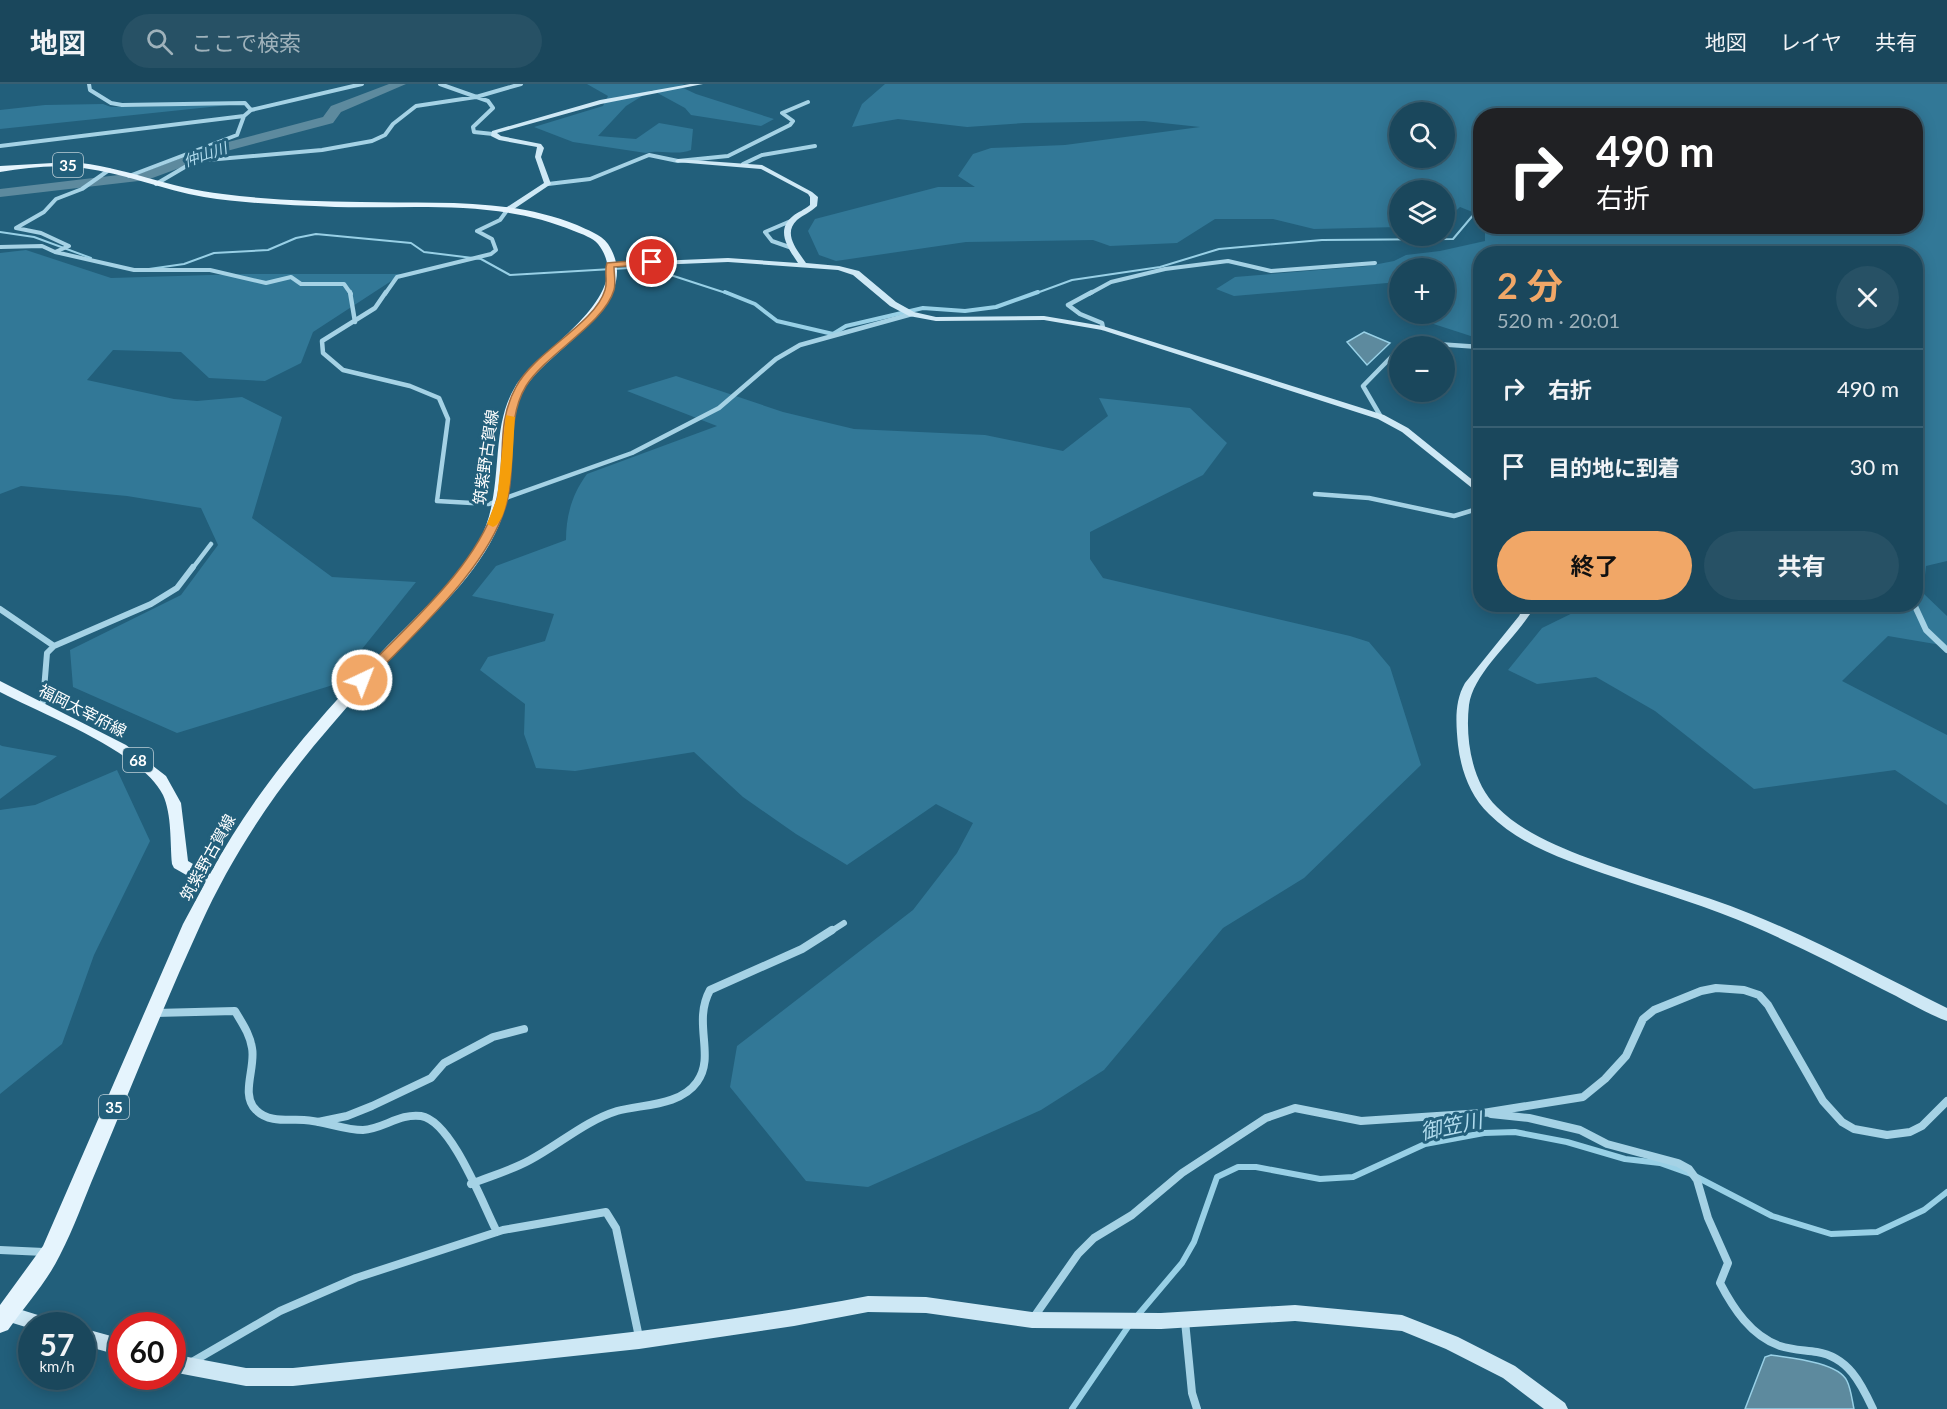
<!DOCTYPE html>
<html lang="ja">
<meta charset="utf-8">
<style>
body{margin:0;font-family:Lato,"Noto Sans JP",sans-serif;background:#275165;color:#f1f3f6;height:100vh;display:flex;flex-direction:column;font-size:22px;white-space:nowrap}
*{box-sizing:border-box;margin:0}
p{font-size:20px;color:#9fb2bb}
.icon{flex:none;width:33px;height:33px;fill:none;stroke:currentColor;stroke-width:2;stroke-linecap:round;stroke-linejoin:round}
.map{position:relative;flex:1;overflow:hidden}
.drawer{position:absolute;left:1473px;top:162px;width:450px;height:366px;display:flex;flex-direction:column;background:#1a475c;border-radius:24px;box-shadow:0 3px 15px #0003,0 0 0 2px #385f72}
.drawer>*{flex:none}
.banner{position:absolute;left:1473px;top:24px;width:450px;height:126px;border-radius:24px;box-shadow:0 3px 15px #0003,0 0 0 2px #385f72;background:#202124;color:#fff;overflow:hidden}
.buttons{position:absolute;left:1389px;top:18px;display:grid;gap:12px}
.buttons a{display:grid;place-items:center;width:66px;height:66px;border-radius:50%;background:#1a475c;box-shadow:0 3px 15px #0003,0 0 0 2px #385f72;font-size:30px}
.speed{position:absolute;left:18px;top:1228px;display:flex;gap:12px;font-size:30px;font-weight:700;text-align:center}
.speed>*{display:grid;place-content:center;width:78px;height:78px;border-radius:50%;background:#1a475c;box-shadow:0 3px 15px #0003,0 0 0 2px #385f72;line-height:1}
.speed small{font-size:15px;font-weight:400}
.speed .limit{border:9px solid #d22;background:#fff;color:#111}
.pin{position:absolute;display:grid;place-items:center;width:51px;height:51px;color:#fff;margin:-26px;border:3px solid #fff;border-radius:50%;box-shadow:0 2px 6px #0007}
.me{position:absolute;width:66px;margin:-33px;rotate:43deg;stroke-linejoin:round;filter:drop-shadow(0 0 4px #0008)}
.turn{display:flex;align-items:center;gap:21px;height:126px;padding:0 24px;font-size:27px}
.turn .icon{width:78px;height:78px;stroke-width:2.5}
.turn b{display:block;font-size:42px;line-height:51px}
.round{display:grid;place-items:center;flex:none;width:63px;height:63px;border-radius:32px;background:#275165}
.head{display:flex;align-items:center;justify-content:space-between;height:102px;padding:0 24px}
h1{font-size:36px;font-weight:700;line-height:45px;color:#f1a767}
.button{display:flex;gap:12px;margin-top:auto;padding:12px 24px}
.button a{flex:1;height:69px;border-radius:36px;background:#f1a767;color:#111;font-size:24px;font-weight:700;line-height:69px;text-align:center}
.button a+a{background:#275165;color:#f1f3f6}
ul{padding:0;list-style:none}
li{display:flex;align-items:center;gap:18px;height:78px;padding:0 24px;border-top:2px solid #385f72}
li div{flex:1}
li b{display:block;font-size:22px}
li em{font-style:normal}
header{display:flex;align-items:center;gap:36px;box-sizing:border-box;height:84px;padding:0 30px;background:#1a475c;border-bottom:2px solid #385f72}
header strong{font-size:28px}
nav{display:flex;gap:33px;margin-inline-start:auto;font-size:21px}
.search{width:420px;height:54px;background:#275165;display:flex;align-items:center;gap:15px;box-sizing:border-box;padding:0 21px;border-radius:33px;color:#9fb2bb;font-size:22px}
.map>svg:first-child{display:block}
.green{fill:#327897;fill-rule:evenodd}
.water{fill:#5d8a9e;stroke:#98d0e6;stroke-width:1.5}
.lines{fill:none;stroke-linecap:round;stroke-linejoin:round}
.stream-far2{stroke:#98d0e6;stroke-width:2}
.stream-far1{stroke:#98d0e6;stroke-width:4}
.stream{stroke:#98d0e6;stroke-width:6}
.river{fill:#5d8a9e;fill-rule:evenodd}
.street-far3{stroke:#a5d2e5;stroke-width:4}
.street-far2{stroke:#a5d2e5;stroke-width:4.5}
.street-far1{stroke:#a5d2e5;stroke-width:6}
.street{stroke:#a5d2e5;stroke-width:8}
.secondary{fill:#cee8f5;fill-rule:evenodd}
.primary{fill:#e5f4fd;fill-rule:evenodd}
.route{fill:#f1a767;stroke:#9d6d43;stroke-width:1.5}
.slow{fill:#f59e0b}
.labels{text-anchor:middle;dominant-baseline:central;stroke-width:6;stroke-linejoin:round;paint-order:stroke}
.far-water-label{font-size:15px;font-style:italic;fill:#b0dbed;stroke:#225f7b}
.shield{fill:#225f7b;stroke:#bdcfd7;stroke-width:1.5}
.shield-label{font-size:15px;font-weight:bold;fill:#fff}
.street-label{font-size:16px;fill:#fff;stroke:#225f7b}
.near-water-label{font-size:21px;font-style:italic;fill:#b0dbed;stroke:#225f7b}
</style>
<header>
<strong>地図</strong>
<div class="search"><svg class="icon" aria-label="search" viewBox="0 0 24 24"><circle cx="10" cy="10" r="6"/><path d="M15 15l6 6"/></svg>ここで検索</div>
<nav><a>地図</a><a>レイヤ</a><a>共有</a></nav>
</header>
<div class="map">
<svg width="1947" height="1325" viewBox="0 0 1947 1325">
<rect width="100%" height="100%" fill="#225f7b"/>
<path class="green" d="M587 0H685L679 2 696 10 774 35 761 42 691 31 685 24 652 6 626 22 598 52 636 55 659 39 693 45 691 66C676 72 662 65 646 69L573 58 534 43 603 22 608 12Z
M885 0H1947V477L1926 482 1923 509 1947 532V562L1888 552 1842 597 1947 651V721L1895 686 1754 705 1655 627 1596 593 1537 600 1508 586 1542 544 1589 521 1644 526 1672 520H1916V170H1480V255L1409 232 1407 230H1444V184H1400L1399 198 1234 212 1216 205 1235 193 1368 182 1394 177 1406 171 1440 167 1485 157V143L1916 142V32H1480V131L1460 123 1445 137 1444 106H1400L1399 143 1314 145 1273 135H1215L1177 159 1110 162 1093 156 966 158 836 177 819 171 808 147 815 135 938 103H975L958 92 973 70 991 64 1065 61 1200 43 1144 37 1024 39 967 43 898 35 852 43 862 20ZM1400 28H1444V74H1400Z
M103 20 111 23 229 21 0 45V26L45 21Z
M26 166 111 194 244 190H402L313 248 301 279 265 297 209 294 181 268 113 266 87 296 174 315 197 317 242 313 282 333 252 434 332 493 416 498 333 601 177 649 73 603 70 566 181 511 218 461 201 424 127 412 21 402 0 410V169Z
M676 292 783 328 854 345 985 351 1063 367 1108 332 1099 314 1190 324 1227 359 1203 391 1090 448V475L1103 494 1350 552 1369 558 1390 583 1421 681 1304 794 1223 844 1104 986 1041 1026 868 1103 806 1097 730 1003 737 962 913 826 957 769 973 739 936 720 847 781 796 750 743 713 694 668 575 687 536 684 524 650 525 620 480 586 488 573 545 557 554 530 472 512 496 482 566 456C566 432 572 410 587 390L717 342 627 307Z
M0 661 2 662 57 672 0 715Z
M117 686 150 757 94 871 62 960 0 1010V726L35 721Z"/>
<path class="water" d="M1364 248 1390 259 1367 281 1347 258Z
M1771 1271C1790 1274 1838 1278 1847 1297 1851 1305 1852 1316 1854 1325H1745L1765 1273Z"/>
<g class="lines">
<path class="stream-far2" d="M0 148 34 153 91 174
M149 185 184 180 214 169 268 166 296 154 316 150 411 159 424 168 481 175 510 191 646 183 729 210
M1034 210 1072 196 1160 183 1219 165 1322 156 1453 155 1480 123"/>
<path class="stream-far1" d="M725 208 755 220 777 237 833 250 846 242 923 224 965 227 996 223 1038 208"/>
<path class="stream" d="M1138 1231 1182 1179 1194 1158 1217 1093 1238 1083H1256L1320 1095 1353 1093 1425 1060 1484 1049 1515 1048 1567 1058 1625 1075 1660 1079 1691 1090 1772 1132 1831 1150 1877 1148 1924 1126 1947 1108
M1072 1325 1130 1240"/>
<path class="river" d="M389 0H406L341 28 333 39 223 68 147 96 0 113V105L144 88 213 62 323 33 331 22Z"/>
<path class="street-far3" d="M89 0 90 6 111 19 122 21 245 19 251 26
M440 0 488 17 493 24 473 43 474 48 493 50
M0 62 244 32
M743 80 762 71 815 62
M129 92 237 51 244 32 251 26 362 0
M156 100 195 77 322 66 372 57 385 51 393 40 416 22 476 13 521 0
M548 100 590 95 649 71 678 77 728 72 790 41 793 37 782 29 808 18
M0 163 42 162 55 168 134 186H210L266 199 291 193 301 200H344L351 210
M792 164 772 157 765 148 793 136
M55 168 69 162 41 149 16 144 44 128 56 115 82 105 109 86
M385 210 397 193 491 170 496 166 492 155 477 147 500 136 508 125
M1089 210 1111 198 1165 185 1228 177 1271 187 1375 179"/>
<path class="street-far2" d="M350 208 355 238
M386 208 375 224 322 257 323 269 343 286 410 302 439 314 448 335 437 417 489 420 632 369 719 324 776 275 800 261 912 230
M1092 208 1068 221 1080 230 1102 239 1103 244
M1402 262 1422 259 1480 263
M1381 333 1363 302 1400 264
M1315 410 1369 414 1454 432 1480 424
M192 485 211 460"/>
<path class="street-far1" d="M1914 520 1926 546 1947 566
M0 525 54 562 47 569 43 618 39 622
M54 562 151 520 177 504 193 483
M830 848 844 839"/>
<path class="street" d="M155 929 235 927C242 939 250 950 252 964 256 983 240 1011 256 1026 269 1039 288 1035 304 1036 324 1037 344 1046 363 1046 383 1045 400 1029 421 1032 452 1037 483 1121 497 1148
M1491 1030 1529 1034 1580 1046 1607 1060 1678 1079 1689 1085 1697 1096 1708 1134 1728 1179 1720 1199C1733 1224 1751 1252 1780 1262 1792 1266 1804 1266 1817 1268 1848 1273 1861 1299 1873 1325
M318 1038 347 1032 372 1022 431 994 444 979 493 953 524 945
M471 1100C491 1092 512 1086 530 1076 560 1060 585 1037 617 1027 643 1020 680 1022 697 998 716 972 692 939 710 906L802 865 832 846
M0 1166 44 1168
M1034 1233 1078 1170 1094 1154 1132 1131 1182 1089 1266 1034 1295 1024 1361 1037 1483 1029 1583 1013 1605 995 1626 972 1643 935 1654 926 1701 907 1716 904 1744 906 1759 911 1768 921 1823 1017 1842 1038 1854 1045 1887 1051 1910 1048 1922 1042 1947 1017
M1185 1237 1192 1309 1197 1325
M192 1278 280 1227 356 1194 503 1146 606 1128 616 1144 639 1253"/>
<path class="secondary" d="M690 0H703L601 20 497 49 501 52 541 60 544 64 541 73 551 100 511 127 504 125 544 99 535 73 537 63 499 56 491 52 492 47 600 16Z
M678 75 762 81 812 108 818 113 817 122C811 128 803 131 797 136 782 150 798 167 806 179L839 182 859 187 896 218 914 228 936 233 1044 232 1103 242 1384 331 1408 344 1480 402V409L1477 408 1402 348 1378 335 1102 246 1044 236 936 237 909 232 890 222 853 191 838 186 728 178 607 183 606 181 610 179 728 174 798 179C788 164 775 146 793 132 798 128 804 126 810 121V113L808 110 761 85 676 78 675 77Z
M1525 520H1536C1519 553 1474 586 1469 621 1465 655 1472 699 1497 723 1522 748 1556 762 1588 774 1641 794 1697 808 1751 830 1818 857 1882 892 1947 924V937C1925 929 1903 915 1882 905 1840 883 1798 862 1755 843 1709 823 1661 809 1614 793 1571 778 1522 763 1489 730 1470 712 1461 686 1458 661 1456 640 1454 618 1465 599L1519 532Z
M868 1212 926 1213 1032 1228 1161 1229 1295 1221 1402 1231 1458 1253 1515 1282 1565 1319 1568 1325H1544L1503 1294 1446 1265 1402 1247 1295 1237 1161 1245 1032 1244 926 1229 868 1228 794 1242 639 1265 293 1302H246L172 1288V1270L246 1284H293C485 1264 678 1248 868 1212Z
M9 1222 54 1236 57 1242H32V1245L3 1236 0 1230 3 1224Z
M82 1244 122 1255V1272L82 1261Z"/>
<path class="primary" d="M71 78C123 82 171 105 223 110 268 116 314 117 360 118 433 120 507 113 577 141 587 146 601 150 608 160 647 220 548 264 524 306 502 347 517 398 499 441 478 491 433 530 396 568 373 593 351 618 329 644 277 704 233 769 200 842 163 923 130 1006 96 1087 84 1115 74 1144 60 1171 47 1198 25 1222 8 1246L0 1249V1221L43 1162 183 840 204 801 174 784 172 780C170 758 172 731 163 711 141 667 43 631 0 608V597L126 661 166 692 181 719 188 777 210 790C253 710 312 641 374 576 409 538 453 502 479 457 506 408 488 348 515 303 537 266 639 212 598 160 593 154 582 150 574 147 498 115 416 125 335 123 291 121 247 120 204 113 163 106 124 89 83 84 55 80 27 84 0 88V82Z"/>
</g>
<path class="route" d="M652 175 655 180 614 183C614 190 616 199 614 206 604 240 546 270 526 302 506 335 516 377 508 413 494 480 413 550 367 599H358V593C405 543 479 482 497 415 507 376 495 341 516 303 534 268 595 240 605 206 608 198 604 187 607 179Z"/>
<path class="slow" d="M506 331 515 333C513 353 513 436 493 443L487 440 497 414Z"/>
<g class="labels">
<g class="far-water-label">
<text transform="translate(205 70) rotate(-19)">仲山川</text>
</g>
<g class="shield">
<rect x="53" y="69" width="30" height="24" rx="4.5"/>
<rect x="123" y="664" width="30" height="24" rx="4.5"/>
<rect x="99" y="1011" width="30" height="24" rx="4.5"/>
</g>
<g class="shield-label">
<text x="68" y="81">35</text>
<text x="138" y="676">68</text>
<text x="114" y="1023">35</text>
</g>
<g class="street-label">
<text transform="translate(485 373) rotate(-82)">筑紫野古賀線</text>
<text transform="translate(83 626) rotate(27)">福岡太宰府線</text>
<text transform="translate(207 773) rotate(-61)">筑紫野古賀線</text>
</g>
<g class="near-water-label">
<text transform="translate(1451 1041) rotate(-12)">御笠川</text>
</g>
</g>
</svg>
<div class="buttons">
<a><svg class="icon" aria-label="search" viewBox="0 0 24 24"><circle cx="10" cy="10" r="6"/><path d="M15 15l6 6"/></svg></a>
<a><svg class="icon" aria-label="layers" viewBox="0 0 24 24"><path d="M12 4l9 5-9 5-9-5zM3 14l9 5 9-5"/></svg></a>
<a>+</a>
<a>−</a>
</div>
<div class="speed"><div>57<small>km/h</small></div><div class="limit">60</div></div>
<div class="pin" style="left:652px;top:178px;background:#d93025"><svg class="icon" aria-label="arrive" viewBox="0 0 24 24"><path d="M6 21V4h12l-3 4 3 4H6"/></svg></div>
<svg class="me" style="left:362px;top:596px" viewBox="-20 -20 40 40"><circle r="17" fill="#f1a767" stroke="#fff" stroke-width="3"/><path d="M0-11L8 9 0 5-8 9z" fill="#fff"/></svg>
<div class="banner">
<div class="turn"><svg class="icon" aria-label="right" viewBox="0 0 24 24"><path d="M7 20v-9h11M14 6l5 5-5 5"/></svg><div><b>490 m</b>右折</div></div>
</div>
<section class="drawer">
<div class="head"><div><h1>2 分</h1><p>520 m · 20:01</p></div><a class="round"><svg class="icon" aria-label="close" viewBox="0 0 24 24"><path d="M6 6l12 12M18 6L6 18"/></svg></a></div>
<ul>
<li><svg class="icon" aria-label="right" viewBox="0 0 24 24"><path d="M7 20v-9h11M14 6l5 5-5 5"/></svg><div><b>右折</b></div><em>490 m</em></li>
<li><svg class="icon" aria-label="arrive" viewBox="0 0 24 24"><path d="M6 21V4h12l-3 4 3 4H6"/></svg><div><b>目的地に到着</b></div><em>30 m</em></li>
</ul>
<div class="button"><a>終了</a><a>共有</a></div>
</section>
</div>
